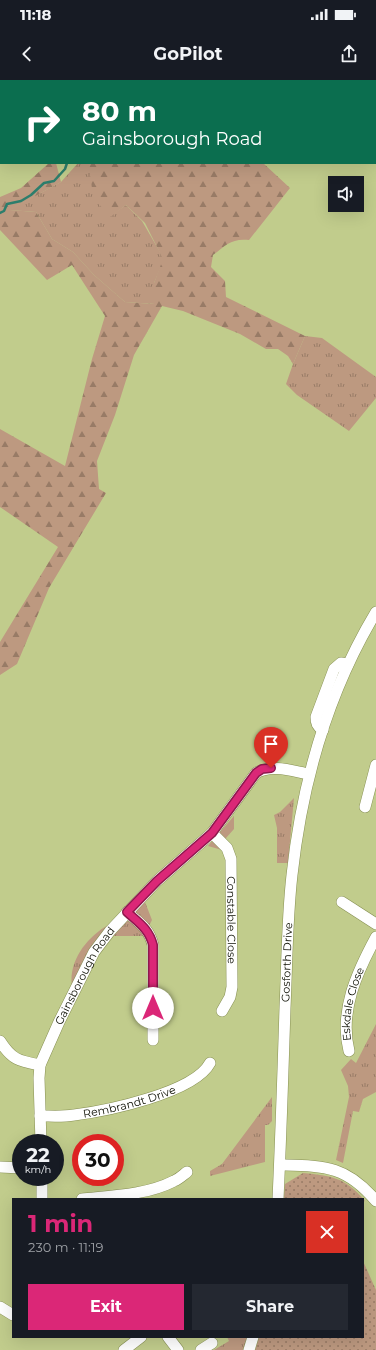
<!DOCTYPE html>
<meta charset="utf-8">
<style>
body{margin:0;font-family:Montserrat,sans-serif;background:#242831;color:#f1f3f6;height:100vh;display:flex;flex-direction:column;font-size:15px;white-space:nowrap}
*{box-sizing:border-box;margin:0}
p{font-size:13px;color:#9ea1a6}
.icon{flex:none;width:22px;height:22px;fill:none;stroke:currentColor;stroke-width:2;stroke-linecap:round;stroke-linejoin:round}
.map{position:relative;flex:1;overflow:hidden}
.details{position:absolute;left:12px;top:1118px;width:352px;height:140px;display:flex;flex-direction:column;background:#171b24;border-radius:0px;box-shadow:0 4px 16px #0002}
.details>*{flex:none}
.hud{position:absolute;left:0px;top:0px;width:376px;height:84px;box-shadow:0 4px 16px #0002;background:#0b6e4f;color:#fff;overflow:hidden}
.fabs{position:absolute;left:328px;top:96px;display:grid;gap:8px}
.fabs a{display:grid;place-items:center;width:36px;height:36px;border-radius:0px;background:#171b24;box-shadow:0 4px 16px #0002;font-size:20px}
.speed{position:absolute;left:12px;top:1054px;display:flex;gap:8px;font-size:20px;font-weight:700;text-align:center}
.speed>*{display:grid;place-content:center;width:52px;height:52px;border-radius:50%;background:#171b24;box-shadow:0 4px 16px #0002;line-height:1}
.speed small{font-size:10px;font-weight:400}
.speed .limit{border:6px solid #d22;background:#fff;color:#111}
.pin{position:absolute;display:grid;place-items:center;width:34px;height:34px;color:#fff;margin:-41px -17px;border-radius:50% 50% 50% 0;rotate:-45deg;box-shadow:0 0 4px #0007}
.pin .icon{rotate:45deg}
.me{position:absolute;width:44px;margin:-22px;rotate:0deg;stroke-linejoin:round;filter:drop-shadow(0 0 3px #0008)}
.turn{display:flex;align-items:center;gap:14px;height:84px;padding:0 16px;font-size:18px}
.turn .icon{width:52px;height:52px;stroke-width:2.5}
.turn b{display:block;font-size:28px;line-height:34px}
.round{display:grid;place-items:center;flex:none;width:42px;height:42px;border-radius:0px;background:#242831}
.head{display:flex;align-items:center;justify-content:space-between;height:68px;padding:0 16px}
h1{font-size:24px;font-weight:700;line-height:30px;color:#db2777}
.action{display:flex;gap:8px;margin-top:auto;padding:8px 16px}
.action a{flex:1;height:46px;border-radius:0px;background:#db2777;color:#fff;font-size:16px;font-weight:700;line-height:46px;text-align:center}
.action a+a{background:#242831;color:#f1f3f6}
.status{display:flex;justify-content:space-between;align-items:center;height:28px;padding:0 20px;background:#171b24;direction:ltr}
.status svg{height:11px;fill:currentColor}
header{display:flex;justify-content:space-between;align-items:center;height:52px;padding:0 16px;background:#171b24;font-size:18px;font-weight:700}
.map>svg:first-child{display:block}
.grass{fill:url(#grass-tufts)}
.forest{fill:url(#forest-firs)}
.park{fill:url(#park-dots)}
.lines{fill:none;stroke-linecap:round;stroke-linejoin:round}
.stream{stroke:#2d7e6c;stroke-width:2.5}
.minor-casing{stroke:#879053;stroke-width:12}
.minor{stroke:#fff;stroke-width:11}
.route-casing{stroke:#8e194d;stroke-width:10}
.route{stroke:#db2777;stroke-width:7}
.labels{text-anchor:middle;dominant-baseline:central;stroke-width:4;stroke-linejoin:round;paint-order:stroke}
.street-label{font-size:11px;fill:#0b0d00;stroke:#e3e9ca}
</style>
<div class="status"><b>11:18</b><svg viewBox="0 0 49 12"><path d="M0 12V9h3v3zM5 12V6h3v6zM10 12V3h3v9zM15 12V0h3v12zM26 1h20v11H26zM47 4h2v5h-2z"/></svg></div>
<header><svg class="icon" aria-label="back" viewBox="0 0 24 24"><path d="M15 5l-7 7 7 7"/></svg>GoPilot<svg class="icon" aria-label="share" viewBox="0 0 24 24"><path d="M12 15V3M7 8l5-5 5 5M5 13v7h14v-7"/></svg></header>
<div class="map">
<svg width="376" height="1270" viewBox="0 0 376 1270">
<defs>
<pattern id="grass-tufts" width="24" height="20" patternUnits="userSpaceOnUse"><rect width="24" height="20" fill="#bd9980"/><path d="M3 7l-1-3M5 7V3M7 7l1-3M15 17l-1-3M17 17v-4M19 17l1-3" fill="none" stroke="#987b66"/></pattern>
<pattern id="forest-firs" width="22" height="20" patternUnits="userSpaceOnUse"><rect width="22" height="20" fill="#bd9980"/><path d="M5 1l3.5 6h-7zM16 11l3.5 6h-7z" fill="#987b66"/></pattern>
<pattern id="park-dots" width="8" height="8" patternUnits="userSpaceOnUse"><rect width="8" height="8" fill="#bd9980"/><path d="M2 2h.1M6 6h.1" fill="none" stroke="#987b66" stroke-width="1.8" stroke-linecap="round"/></pattern>
</defs>
<rect width="100%" height="100%" fill="#c1cc8c"/>
<path class="grass" d="M78 83H87L89 84 110 136 126 125 142 141 164 179 154 203 155 224 125 222 94 195 73 172 52 159 36 132 9 130 61 102Z
M305 256 322 258 376 297V318L349 351 297 315 286 304 293 284Z
M294 718 288 783H277V748L274 735 280 732Z
M234 736V749L226 758 222 770 208 766Z
M145 822 152 840 144 856H112Z
M108 845 72 907C68 881 87 857 108 845Z
M376 944V1012L363 1019 359 1032 353 1031 343 1083 336 1080 349 1017 348 1006 341 990 351 979 356 983Z
M272 1017V1041L268 1045H265V1082L210 1096V1091L222 1084Z
M227 1257H248L244 1270H214L229 1261Z"/>
<path class="forest" d="M49 83H56L61 102 10 130 36 132 52 159 73 172 94 195 125 222 154 224V203L163 179 145 143 126 125 110 137 93 117 89 84 87 83H263L290 108 249 160C232 158 226 165 213 175L211 187 225 201 226 217 305 256 293 284 288 276 278 269H266L240 254 183 231 162 226 134 275 115 335 97 381 99 409 106 413 49 508 17 584 0 595V562L58 467 0 427V349L65 386 92 279 105 236 72 185 47 200 0 150V117L21 108Z"/>
<path class="park" d="M303 1093C332 1096 345 1097 365 1121L363 1122V1119H284L285 1104Z
M363 1181 376 1210V1270H255L259 1257H363Z"/>
<g class="lines">
<path class="stream" d="M154 1 155 0
M0 133 4 131 7 124 21 121 31 115 44 103 54 101 65 89 67 83"/>
<defs>
<g id="minor">
<path d="M323 650C317 646 316 643 316 637L334 589 341 583 348 584"/>
<path d="M365 727 376 685"/>
<path id="s1" d="M212 753 227 768 231 779 232 907 230 917 222 931"/>
<path d="M342 822 376 844"/>
<path d="M127 832C139 843 149 848 153 865V960"/>
<path d="M0 961C12 980 19 981 40 985"/>
<path id="s2" d="M349 971C339 931 357 892 376 857"/>
<path id="s3" d="M40 1036C51 1036 63 1037 74 1035 106 1031 194 1013 210 983"/>
<path id="s4" d="M41 1063 39 998 40 985 59 942 94 872 110 851 157 801 212 753 256 693C272 684 292 691 309 694"/>
<path d="M280 1085C324 1086 346 1085 376 1121"/>
<path d="M0 1087 21 1088"/>
<path d="M42 1097V1119"/>
<path d="M82 1119C112 1116 147 1115 174 1101 179 1099 183 1095 187 1092"/>
<path id="s5" d="M278 1119C281 1055 283 992 285 928 287 884 287 839 292 795 302 703 328 612 376 532"/>
<path d="M0 1227 13 1235"/>
<path d="M168 1257 178 1270"/>
<path d="M124 1270 141 1257"/>
<path d="M201 1270 212 1263"/>
<path d="M249 1270 253 1257"/>
</g>
</defs>
<use href="#minor" class="minor-casing"/>
<use href="#minor" class="minor"/>
</g>
<g class="lines">
<defs>
<path id="route" d="M153 928V865C149 849 139 843 127 832L157 801 212 753 256 693 262 689 271 688"/>
</defs>
<use href="#route" class="route-casing"/>
<use href="#route" class="route"/>
</g>
<g class="labels">
<g class="street-label">
<text stroke="none"><textPath href="#s1" startOffset="94">Constable Close</textPath></text>
<text stroke="none"><textPath href="#s5" startOffset="237">Gosforth Drive</textPath></text>
<text stroke="none"><textPath href="#s4" startOffset="178">Gainsborough Road</textPath></text>
<text stroke="none"><textPath href="#s2" startOffset="48">Eskdale Close</textPath></text>
<text stroke="none"><textPath href="#s3" startOffset="91">Rembrandt Drive</textPath></text>
</g>
</g>
</svg>
<div class="fabs">
<a><svg class="icon" aria-label="sound" viewBox="0 0 24 24"><path d="M4 9h4l5-4v14l-5-4H4zM17 9q2 3 0 6"/></svg></a>
</div>
<div class="speed"><div>22<small>km/h</small></div><div class="limit">30</div></div>
<div class="pin" style="left:271px;top:688px;background:#d93025"><svg class="icon" aria-label="arrive" viewBox="0 0 24 24"><path d="M6 21V4h12l-3 4 3 4H6"/></svg></div>
<svg class="me" style="left:153px;top:928px" viewBox="-20 -20 40 40"><circle r="19" fill="#fff"/><path d="M0-13L10 11 0 6-10 11z" fill="#db2777"/></svg>
<div class="hud">
<div class="turn"><svg class="icon" aria-label="right" viewBox="0 0 24 24"><path d="M7 20v-9h11M14 6l5 5-5 5"/></svg><div><b>80 m</b>Gainsborough Road</div></div>
</div>
<section class="details">
<div class="head"><div><h1>1 min</h1><p>230 m · 11:19</p></div><a class="round" style="background:#d93025;color:#fff"><svg class="icon" aria-label="close" viewBox="0 0 24 24"><path d="M6 6l12 12M18 6L6 18"/></svg></a></div>
<div class="action"><a>Exit</a><a>Share</a></div>
</section>
</div>
